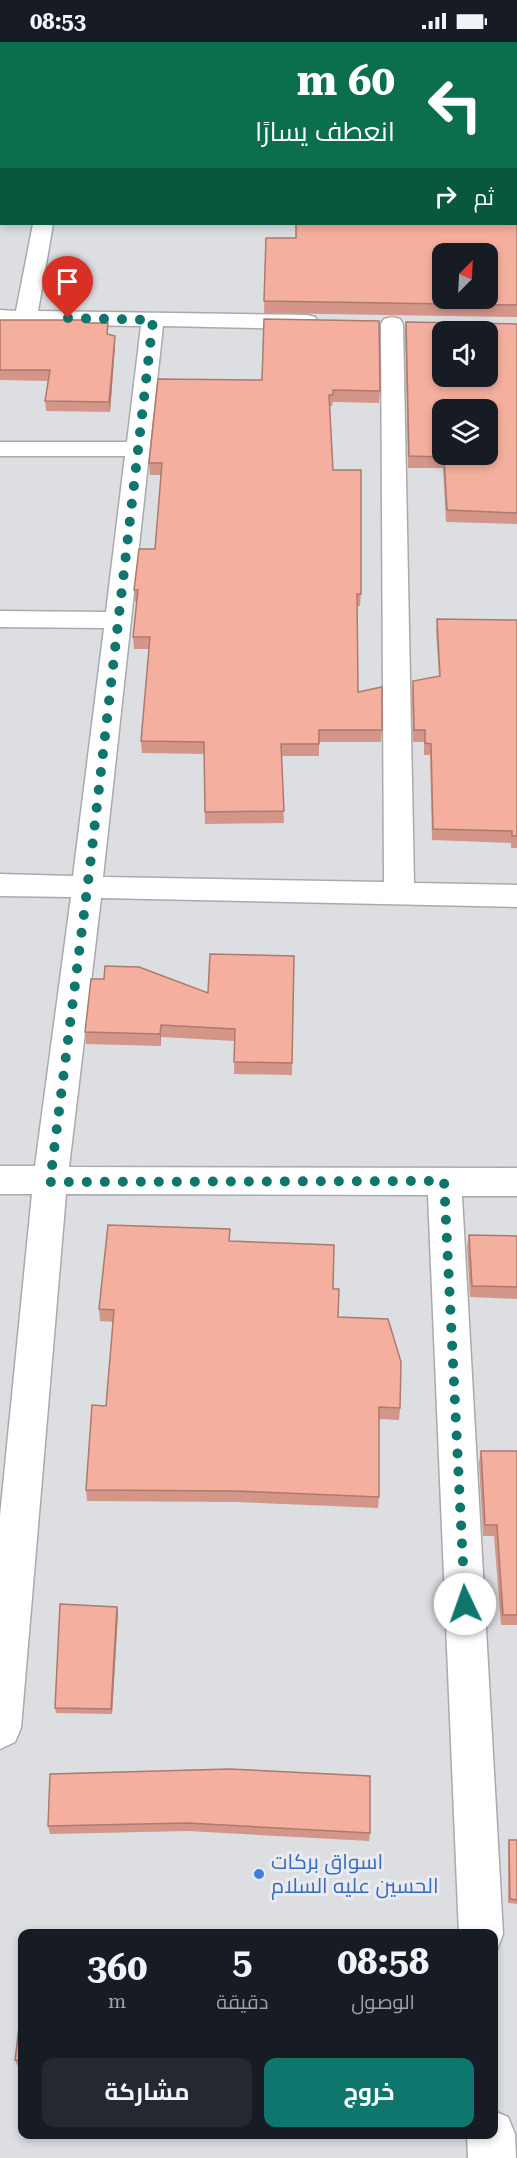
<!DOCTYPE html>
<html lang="ar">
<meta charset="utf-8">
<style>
body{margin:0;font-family:"Roboto Serif",Cairo,serif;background:#242831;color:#f1f3f6;direction:rtl;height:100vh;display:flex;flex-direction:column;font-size:22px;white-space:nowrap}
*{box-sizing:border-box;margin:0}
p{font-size:20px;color:#9ea1a6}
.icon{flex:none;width:33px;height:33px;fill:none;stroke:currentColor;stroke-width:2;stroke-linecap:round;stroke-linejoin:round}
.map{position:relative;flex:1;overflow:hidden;direction:ltr}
.sheet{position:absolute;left:18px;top:1887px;width:480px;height:210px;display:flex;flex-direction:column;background:#171b24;border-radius:12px;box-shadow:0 3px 9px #0003;direction:rtl}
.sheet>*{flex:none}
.banner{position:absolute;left:0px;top:0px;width:518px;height:183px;box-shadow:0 3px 9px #0003;direction:rtl;background:#0b6e4f;color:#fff;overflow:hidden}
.needle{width:39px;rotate:24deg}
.controls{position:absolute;left:432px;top:201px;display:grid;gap:12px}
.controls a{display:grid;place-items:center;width:66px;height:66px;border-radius:12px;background:#171b24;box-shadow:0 3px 9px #0003;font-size:30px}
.pin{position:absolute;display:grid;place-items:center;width:51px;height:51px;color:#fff;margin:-62px -26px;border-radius:50% 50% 50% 0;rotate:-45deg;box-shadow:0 0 6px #0007}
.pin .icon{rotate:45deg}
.me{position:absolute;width:66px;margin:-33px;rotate:357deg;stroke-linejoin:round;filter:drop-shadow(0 0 4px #0008)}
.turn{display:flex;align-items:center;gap:21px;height:126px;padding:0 24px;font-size:27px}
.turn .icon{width:78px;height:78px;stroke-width:2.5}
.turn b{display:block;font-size:42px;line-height:51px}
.then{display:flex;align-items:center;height:57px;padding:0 24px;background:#0003;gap:12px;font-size:22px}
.eta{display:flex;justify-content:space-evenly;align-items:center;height:102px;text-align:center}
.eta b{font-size:36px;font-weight:700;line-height:42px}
.primary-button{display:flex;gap:12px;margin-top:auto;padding:12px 24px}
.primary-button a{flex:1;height:69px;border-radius:12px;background:#0f766e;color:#fff;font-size:24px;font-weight:700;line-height:69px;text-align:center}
.primary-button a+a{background:#242831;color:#f1f3f6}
.status{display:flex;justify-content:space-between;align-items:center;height:42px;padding:0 30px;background:#171b24;direction:ltr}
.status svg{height:16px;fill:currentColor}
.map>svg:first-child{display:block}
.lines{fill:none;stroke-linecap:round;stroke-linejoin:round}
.minor-casing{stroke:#a9aaae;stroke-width:3}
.minor{fill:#fff;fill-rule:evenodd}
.wall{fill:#d39688}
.shaded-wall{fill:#ac7a6f}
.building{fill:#f5af9e;stroke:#ac7a6f;stroke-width:1.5;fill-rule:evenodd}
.route{stroke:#0f766e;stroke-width:10;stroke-dasharray:0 18}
.shop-dot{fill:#3f7fe0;stroke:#eaebef;stroke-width:2}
.labels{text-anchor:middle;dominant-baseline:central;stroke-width:6;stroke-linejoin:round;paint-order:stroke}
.near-shop-label{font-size:21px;fill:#366cbe;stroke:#eaebef;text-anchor:start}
</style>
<div class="status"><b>08:53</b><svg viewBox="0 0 49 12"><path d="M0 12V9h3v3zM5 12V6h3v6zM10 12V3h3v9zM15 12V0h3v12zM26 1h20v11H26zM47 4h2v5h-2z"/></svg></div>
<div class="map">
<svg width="517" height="2116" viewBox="0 0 517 2116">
<rect width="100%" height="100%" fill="#dddee2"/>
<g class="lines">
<defs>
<path id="minor" d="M166 0H184V2H166Z
M0 154H2V166H0Z
M33 182H53L38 269 307 273 315 275 318 280 315 285 307 287 163 284 103 835 384 840 381 282 384 277 392 275 400 277 403 282 414 841 517 843V865L101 856 69 1125 517 1126V1154H462L503 1892 497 1908 494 1909V1892H459L428 1153 66 1152 21 1686 15 1700 0 1707V1474L32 1152H0V1124H35L71 855 0 854V832L73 834 104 586 0 585V569L106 570 125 414H0V400H127L141 284 0 282V268L16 269Z
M494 2069 508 2075 515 2092 516 2116H468L467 2092H494Z"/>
</defs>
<use href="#minor" class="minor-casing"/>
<use href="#minor" class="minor"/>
</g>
<path class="wall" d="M517 166V275L264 271 266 196H296Z
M0 278 90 281 109 293 115 294V304L110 370 46 369 45 359 48 339 0 338Z
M406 280 517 282V482L446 480 443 426H408L405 291Z
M158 337 380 349 379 361 333 360 332 364H330L333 428 361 552 360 564H357L358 650 382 688 381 700H319V714H281L284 781 205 782 204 712 142 711 141 699 149 607H134L133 595 137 560H135L134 548 155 507 161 433H150L149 421Z
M437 577 517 578V806H511V801L432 798 430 713H424V700H413L412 651 413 639 439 634 436 589Z
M294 914 292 1033 234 1032 235 999 161 995V1004L86 1002 85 990 208 951Z
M230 1187V1199L333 1247 338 1275 400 1366 399 1378 379 1377V1455L378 1466 236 1460 87 1459 86 1448 106 1364 113 1280 100 1279 99 1267Z
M469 1193 517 1194V1257L470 1255 467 1204Z
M481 1409H517V1583H501L494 1494H483L479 1420Z
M118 1570 112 1672 56 1671 55 1666Z
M370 1734V1791L369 1799 188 1789 50 1792 48 1784Z
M509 1798H517V1862L508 1861V1802Z
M22 1961V2025H18L15 2018Z"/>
<path class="shaded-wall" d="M115 294V304L110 370 109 360Z
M161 983V1004L160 992Z
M117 1565 118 1570 112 1672 111 1667Z"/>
<path class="building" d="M197 0H517V41L516 42V2H197Z
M517 55V152H516V56Z
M516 166H517V263L264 259 266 196H296V182H516ZM442 212H488V256H442Z
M264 277 379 279 380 349 333 348V353H329L333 428H361V552H357L358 650 382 645V688H319V702H281L284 769 205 770 204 700 141 699 150 595H133L138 548H134L139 507H155L162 421H149L158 337 262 338Z
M0 278H90L89 281H108L107 292 115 294 109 360 45 359 50 328H0Z
M406 280 517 282V471L447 468 444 415 409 414ZM442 290H488V334H442ZM442 368H488V412H442Z
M437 577 517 578V794H512V789L433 787 431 702 425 701V688H414L413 639 440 634Z
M210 912 294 914 292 1021 234 1020 235 987 161 983 160 992 85 990 91 937H104L105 924 139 925 208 951Z
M108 1183 230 1187 229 1199 334 1203 333 1247H339L338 1275 388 1277 401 1320 400 1366 379 1365V1455L235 1449 86 1448 92 1363 106 1364 114 1268 99 1267Z
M469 1193 517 1194V1245L472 1244Z
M481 1409H517V1573H503L497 1483H485Z
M60 1562 117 1565 111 1667 55 1666Z
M230 1727 370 1734V1791L187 1781 48 1784 50 1732Z
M509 1798H517V1858L510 1857Z
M22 1961V2019L15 2018Z"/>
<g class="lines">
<path class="route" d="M68 276 153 278 90 824 50 1140 444 1139 465 1562"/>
</g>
<circle class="shop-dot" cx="259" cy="1832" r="6"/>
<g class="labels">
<g class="near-shop-label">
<text x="271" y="1820">اسواق بركات<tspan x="271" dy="24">الحسين عليه السلام</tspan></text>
</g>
</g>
</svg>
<div class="controls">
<a><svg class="needle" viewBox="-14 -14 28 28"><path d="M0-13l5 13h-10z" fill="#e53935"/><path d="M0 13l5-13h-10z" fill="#9ea1a6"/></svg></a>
<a><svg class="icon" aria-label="sound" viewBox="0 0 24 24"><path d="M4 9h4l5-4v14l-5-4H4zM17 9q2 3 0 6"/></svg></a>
<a><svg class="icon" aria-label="layers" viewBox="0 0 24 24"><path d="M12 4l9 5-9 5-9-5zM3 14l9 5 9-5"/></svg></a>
</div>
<div class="pin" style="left:68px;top:276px;background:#d93025"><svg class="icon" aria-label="arrive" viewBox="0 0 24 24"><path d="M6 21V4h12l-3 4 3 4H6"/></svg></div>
<svg class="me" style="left:465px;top:1562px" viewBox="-20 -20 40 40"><circle r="19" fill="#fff"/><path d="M0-13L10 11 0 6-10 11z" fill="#0f766e"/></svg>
<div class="banner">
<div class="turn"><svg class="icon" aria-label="left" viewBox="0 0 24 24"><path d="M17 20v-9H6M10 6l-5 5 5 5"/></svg><div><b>60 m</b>انعطف يسارًا</div></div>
<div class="then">ثم<svg class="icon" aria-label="right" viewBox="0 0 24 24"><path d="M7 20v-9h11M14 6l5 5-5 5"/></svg></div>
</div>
<section class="sheet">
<div class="eta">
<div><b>08:58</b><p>الوصول</p></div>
<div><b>5</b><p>دقيقة</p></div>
<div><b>360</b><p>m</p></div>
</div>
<div class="primary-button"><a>خروج</a><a>مشاركة</a></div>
</section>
</div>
